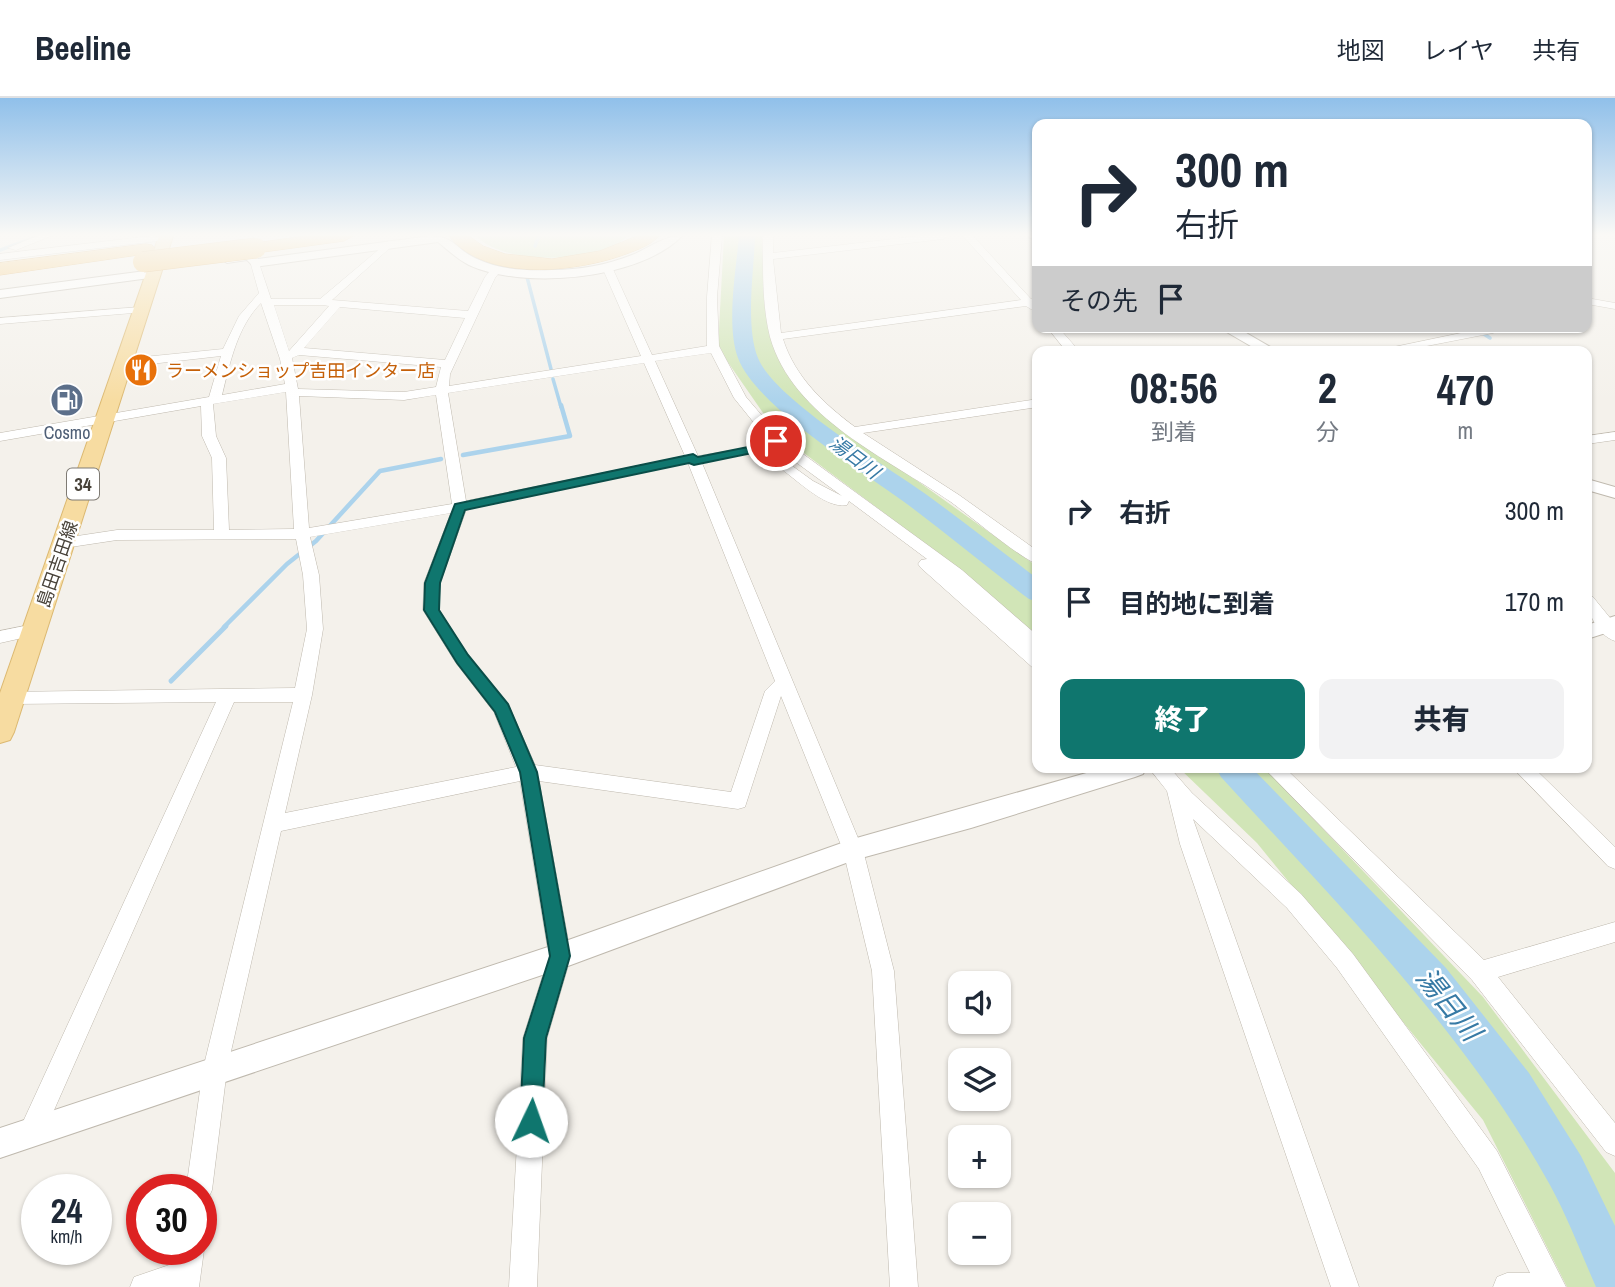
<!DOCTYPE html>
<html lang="ja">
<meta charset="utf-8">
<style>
body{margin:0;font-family:"Archivo Narrow","Noto Sans JP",sans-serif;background:#f2f2f3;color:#1f2937;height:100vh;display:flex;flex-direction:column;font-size:26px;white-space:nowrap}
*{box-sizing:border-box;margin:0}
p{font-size:23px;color:#747a83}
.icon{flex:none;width:38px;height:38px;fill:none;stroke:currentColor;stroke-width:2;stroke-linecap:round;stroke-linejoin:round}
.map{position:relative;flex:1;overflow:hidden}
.panel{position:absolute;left:1032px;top:248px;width:560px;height:427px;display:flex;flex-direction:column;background:#fff;border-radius:14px;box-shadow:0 2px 5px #0004}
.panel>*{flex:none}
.guide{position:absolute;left:1032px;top:21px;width:560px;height:214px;border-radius:14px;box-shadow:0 2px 5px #0004;background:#fff;color:#1f2937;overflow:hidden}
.controls{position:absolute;left:948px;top:873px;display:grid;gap:14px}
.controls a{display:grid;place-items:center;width:63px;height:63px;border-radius:14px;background:#fff;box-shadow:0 2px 5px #0004;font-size:35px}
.speed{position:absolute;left:21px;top:1076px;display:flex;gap:14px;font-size:35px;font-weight:700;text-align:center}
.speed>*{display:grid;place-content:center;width:91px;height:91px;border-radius:50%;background:#fff;box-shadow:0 2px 5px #0004;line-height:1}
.speed small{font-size:18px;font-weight:400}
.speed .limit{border:10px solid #d22;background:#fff;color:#111}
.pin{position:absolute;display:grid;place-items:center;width:60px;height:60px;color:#fff;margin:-30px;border:4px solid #fff;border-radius:50%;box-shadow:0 2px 7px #0007}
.me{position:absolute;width:77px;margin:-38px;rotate:3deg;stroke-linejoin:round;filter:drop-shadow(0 0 5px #0008)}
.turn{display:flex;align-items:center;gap:24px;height:147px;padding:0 28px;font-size:32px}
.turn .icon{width:91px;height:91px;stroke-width:2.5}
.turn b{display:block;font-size:49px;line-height:60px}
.then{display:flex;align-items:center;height:66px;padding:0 28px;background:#0003;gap:14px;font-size:26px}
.eta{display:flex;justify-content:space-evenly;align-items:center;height:119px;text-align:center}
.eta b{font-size:42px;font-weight:800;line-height:49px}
.primary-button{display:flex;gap:14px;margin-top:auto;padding:14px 28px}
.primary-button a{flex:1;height:80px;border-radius:14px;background:#0f766e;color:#fff;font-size:28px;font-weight:800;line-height:80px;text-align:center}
.primary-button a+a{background:#f2f2f3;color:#1f2937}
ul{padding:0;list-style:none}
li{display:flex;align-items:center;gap:21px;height:91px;padding:0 28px}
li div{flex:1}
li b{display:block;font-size:26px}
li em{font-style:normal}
header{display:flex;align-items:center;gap:42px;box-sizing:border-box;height:98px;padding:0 35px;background:#fff;border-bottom:2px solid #e0e1e3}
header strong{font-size:33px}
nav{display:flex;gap:38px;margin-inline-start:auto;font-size:24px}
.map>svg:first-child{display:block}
.green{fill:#d1e5b7}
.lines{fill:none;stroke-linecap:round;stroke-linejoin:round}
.stream-far2{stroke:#acd3ec;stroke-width:3.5}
.stream-far1{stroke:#acd3ec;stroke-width:4.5}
.stream{stroke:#acd3ec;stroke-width:5}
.river{fill:#acd3ec;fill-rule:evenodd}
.minor-casing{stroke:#bfb9ae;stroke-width:1}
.tertiary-casing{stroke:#bfb9ae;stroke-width:2}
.primary-casing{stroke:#dcb971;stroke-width:2}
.motorway-casing{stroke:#d39c46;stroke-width:1}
.minor{fill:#fff;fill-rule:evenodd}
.tertiary{fill:#fff;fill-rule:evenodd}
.primary{fill:#f7dca1;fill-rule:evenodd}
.motorway{fill:#f4c776;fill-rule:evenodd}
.motorway-bridge-casing{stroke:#d39c46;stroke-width:21;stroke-linecap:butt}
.motorway-bridge{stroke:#f4c776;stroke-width:20}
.route{fill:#0f766e;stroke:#0a4d48;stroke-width:2}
.labels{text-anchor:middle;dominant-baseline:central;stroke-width:5;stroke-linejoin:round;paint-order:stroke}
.far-food-label{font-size:18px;fill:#c56008;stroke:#fff;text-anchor:start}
.far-service-label{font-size:18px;fill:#4e5e75;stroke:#fff}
.far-street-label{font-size:18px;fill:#484239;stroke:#fff}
.far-water-label{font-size:19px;font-style:italic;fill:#377aa5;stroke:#fff}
.shield{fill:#fff;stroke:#7f7b74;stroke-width:2}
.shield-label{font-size:19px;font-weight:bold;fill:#484239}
.near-water-label{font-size:28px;font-style:italic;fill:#377aa5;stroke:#fff}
</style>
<header>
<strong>Beeline</strong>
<nav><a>地図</a><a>レイヤ</a><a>共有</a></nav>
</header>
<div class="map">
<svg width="1615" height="1189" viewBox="0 0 1615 1189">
<rect width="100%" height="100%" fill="#f4f1eb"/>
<path class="green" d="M476 138H628C598 166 505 168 476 138Z
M724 138H762L764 201 782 267 839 327 1038 469V541L923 444 777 335 718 250Z
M1179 670H1265L1483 899 1615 1075V1189H1567L1483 1022 1257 745Z"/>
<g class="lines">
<path class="stream-far2" d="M535 148 539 138
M0 152 39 138
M527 179 551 271
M1473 229 1490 240
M553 281 561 309"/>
<path class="stream-far1" d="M463 357 570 338 561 307
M224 529 287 466 316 443 380 373 441 361"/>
<path class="stream" d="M171 583 226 528"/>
<path class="river" d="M739 138H755C754 173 745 228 758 260 775 302 887 368 927 397 964 424 1001 453 1038 481V504L1029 501C989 471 951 439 911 409 866 375 757 310 738 260 726 228 736 172 739 138Z
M1216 670H1252L1446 870 1529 975 1581 1058 1615 1128V1189H1596C1581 1155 1568 1120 1550 1087 1465 933 1339 808 1221 679Z"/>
<defs>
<path id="minor" d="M37 138H51L16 152 8 150Z
M151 138 171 139 166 142 0 162V156Z
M712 138H722L717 199 719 248 746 299 781 340 962 472 1038 538V571L1032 569 921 470 918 466 921 462 927 461 849 403 847 407C818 413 776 356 751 355 736 355 717 362 702 365L863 752 894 873 918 1189H890L872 873 843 752 781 598 745 709 738 711 539 683 571 858 547 940 537 1189H509L523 940 549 858 520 683 281 733 227 971 212 1092 208 1101 201 1104V1092H186L203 971 293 604H234L40 1044 31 1048 22 1044 18 1035 22 1026 216 604 12 606 6 604 3 599 6 594 295 590 307 531 303 477 296 441 117 442 64 450 57 445 64 440 117 432H214L212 360 202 338 201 308 0 343V335L209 299 221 258 124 269 118 265 124 261 223 251 239 218 259 195 250 163 259 165 271 201H320L389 143 392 144V148L332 202 468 213 485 179 493 169 502 171 495 180 450 276 449 288 641 258 602 169 607 166 612 169 652 257 707 248V199ZM261 205 280 261 285 286 222 297C230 265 237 229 261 205ZM274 207H323L329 208 289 253ZM340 209 465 220 445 262 304 250ZM711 255 734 300 771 346 842 398 813 383 773 354 758 348 698 358 655 263ZM299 257 441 269 436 289 404 294 298 291 292 260ZM644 265 685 358 466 403 448 295ZM286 294 294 431 229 432 226 360 216 338 213 306ZM436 297 452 406 309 430 299 298 404 302ZM688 365 775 583 765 593 731 694 535 667 508 606 468 557 439 512 440 485 466 412ZM451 415 424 485 423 512 456 565 494 614 516 669 285 715 312 597 323 531 319 477 310 439Z
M763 138H773V155L919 138H948L943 141 773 161 781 235 1021 202 963 138H973L1031 201 1038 200V212L1034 213 1026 208 783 241C795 279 824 306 855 329L1038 301V309L863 335 959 397 1032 449 1038 453V466C1022 462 969 417 951 404 887 360 793 320 770 239 762 207 763 171 763 138Z
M1587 200 1615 205V211L1587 206Z
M141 209 146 212 145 214 0 226V220Z
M1047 229H1058L1080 254H1067Z
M1490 229 1499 232 1493 235 1396 254H1370Z
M1615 334V342L1587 346V338Z
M1587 498 1593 499 1615 526V543C1597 537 1587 514 1587 498Z
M34 526 40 528 42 532 40 536 0 545V533Z
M1149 670H1170L1192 695 1301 796 1353 856 1497 1053 1566 1189H1493L1497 1179 1507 1175H1530L1479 1071 1337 870 1287 810 1193 721 1359 1189H1331L1180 746 1167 693Z
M1264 670H1285L1484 862 1615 824V844L1498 879 1615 1025V1058L1606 1054 1472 882Z
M1513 670H1534L1615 749V771L1608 768Z
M201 1147 204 1152 199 1189H130L134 1179 175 1165 177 1152H201Z"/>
<path id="tertiary" d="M430 138C455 138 456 152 477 161 500 172 527 173 552 172 579 172 607 167 632 157 649 150 663 138 682 138 639 182 523 192 469 167 457 161 448 152 438 144L254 169 247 162 227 165 221 161 227 157 251 154 258 161Z
M1028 138H1038V142L1030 140Z
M153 172 157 173V179L0 200V192Z
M1218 229H1236L1279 254H1261Z
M1587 381 1615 389V400L1587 392Z
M1615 518V532L1587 541V527Z
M1104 670H1146L1143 676 1135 679 971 730 854 762 560 871 0 1060V1030L560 845 853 741Z"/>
<path id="primary" d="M159 138H173L14 634 10 642 0 645V595Z"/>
<path id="motorway" d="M306 138H353L344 143 256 155 247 150 256 145Z
M449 138H469L483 148 505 156 552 161 600 153 637 138H659C651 147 637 152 626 156 578 174 486 185 449 138Z
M146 146 152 147 155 151 152 155 0 177V165Z"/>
</defs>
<use href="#minor" class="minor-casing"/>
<use href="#tertiary" class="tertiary-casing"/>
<use href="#primary" class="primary-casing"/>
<use href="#motorway" class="motorway-casing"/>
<use href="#minor" class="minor"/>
<use href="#tertiary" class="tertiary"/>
<use href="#primary" class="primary"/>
<use href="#motorway" class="motorway"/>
<defs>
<path id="motorway-bridge" d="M143 164 256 150"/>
</defs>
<use href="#motorway-bridge" class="motorway-bridge-casing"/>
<use href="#motorway-bridge" class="motorway-bridge"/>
</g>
<linearGradient id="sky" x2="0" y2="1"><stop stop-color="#90c0ea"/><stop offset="0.45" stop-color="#faf9f6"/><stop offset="1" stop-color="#faf9f6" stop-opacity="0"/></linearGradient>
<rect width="1615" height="304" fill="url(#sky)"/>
<path class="route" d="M776 339 782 343 780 345 760 357 752 355 694 367 689 365 465 412 440 485 439 512 468 557 508 606 537 674 570 858 546 940 542 1023 539 1031 531 1034 523 1031 520 1023 524 940 550 858 520 674 495 614 457 565 424 512 425 485 455 406 693 356 698 359 753 348 758 349Z"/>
<defs>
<symbol id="restaurant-disc" viewBox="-11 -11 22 22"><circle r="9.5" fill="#e8710a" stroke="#fff"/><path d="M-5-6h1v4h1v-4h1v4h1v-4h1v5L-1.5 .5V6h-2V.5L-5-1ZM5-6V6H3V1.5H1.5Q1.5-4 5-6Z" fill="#fff"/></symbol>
<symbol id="fuel-disc" viewBox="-11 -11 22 22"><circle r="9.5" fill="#5c6f8a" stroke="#fff"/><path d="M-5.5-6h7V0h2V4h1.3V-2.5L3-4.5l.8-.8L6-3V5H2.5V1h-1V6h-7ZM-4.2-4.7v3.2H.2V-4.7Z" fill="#fff"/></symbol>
</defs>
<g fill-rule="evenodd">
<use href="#restaurant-disc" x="122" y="253" width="38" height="38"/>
<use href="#fuel-disc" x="48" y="283" width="38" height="38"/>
</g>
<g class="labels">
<g class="far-food-label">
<text x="166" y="272">ラーメンショップ吉田インター店</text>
</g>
<g class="far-service-label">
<text x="67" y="334">Cosmo</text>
</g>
<g class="far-street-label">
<text transform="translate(57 466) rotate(-71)">島田吉田線</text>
</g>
<g class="far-water-label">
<text transform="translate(855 359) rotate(37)">湯日川</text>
</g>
<rect class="shield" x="67" y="370.5" width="32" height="31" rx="5"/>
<g class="shield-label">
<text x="83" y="386">34</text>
</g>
<g class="near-water-label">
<text transform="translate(1449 906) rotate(51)">湯日川</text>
</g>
</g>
</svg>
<div class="controls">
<a><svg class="icon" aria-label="sound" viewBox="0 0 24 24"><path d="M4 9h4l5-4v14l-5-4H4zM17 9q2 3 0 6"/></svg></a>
<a><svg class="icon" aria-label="layers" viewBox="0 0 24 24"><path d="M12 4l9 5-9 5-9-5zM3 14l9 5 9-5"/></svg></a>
<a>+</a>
<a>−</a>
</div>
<div class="speed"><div>24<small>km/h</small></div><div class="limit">30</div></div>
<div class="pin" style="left:776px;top:343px;background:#d93025"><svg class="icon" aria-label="arrive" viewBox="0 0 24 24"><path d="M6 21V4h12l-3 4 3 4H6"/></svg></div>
<svg class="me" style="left:531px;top:1023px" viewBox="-20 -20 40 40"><circle r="19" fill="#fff"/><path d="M0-13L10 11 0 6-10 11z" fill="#0f766e"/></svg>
<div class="guide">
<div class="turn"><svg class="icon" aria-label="right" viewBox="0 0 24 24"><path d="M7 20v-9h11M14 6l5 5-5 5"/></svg><div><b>300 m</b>右折</div></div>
<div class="then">その先<svg class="icon" aria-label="arrive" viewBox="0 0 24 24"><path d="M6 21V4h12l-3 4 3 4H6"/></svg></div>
</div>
<section class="panel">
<div class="eta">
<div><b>08:56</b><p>到着</p></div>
<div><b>2</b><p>分</p></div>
<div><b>470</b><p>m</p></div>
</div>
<ul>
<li><svg class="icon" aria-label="right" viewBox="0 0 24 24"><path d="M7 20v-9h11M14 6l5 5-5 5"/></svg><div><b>右折</b></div><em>300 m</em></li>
<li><svg class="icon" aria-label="arrive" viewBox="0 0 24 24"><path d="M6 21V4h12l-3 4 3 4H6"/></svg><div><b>目的地に到着</b></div><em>170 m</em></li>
</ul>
<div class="primary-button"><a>終了</a><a>共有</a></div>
</section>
</div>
